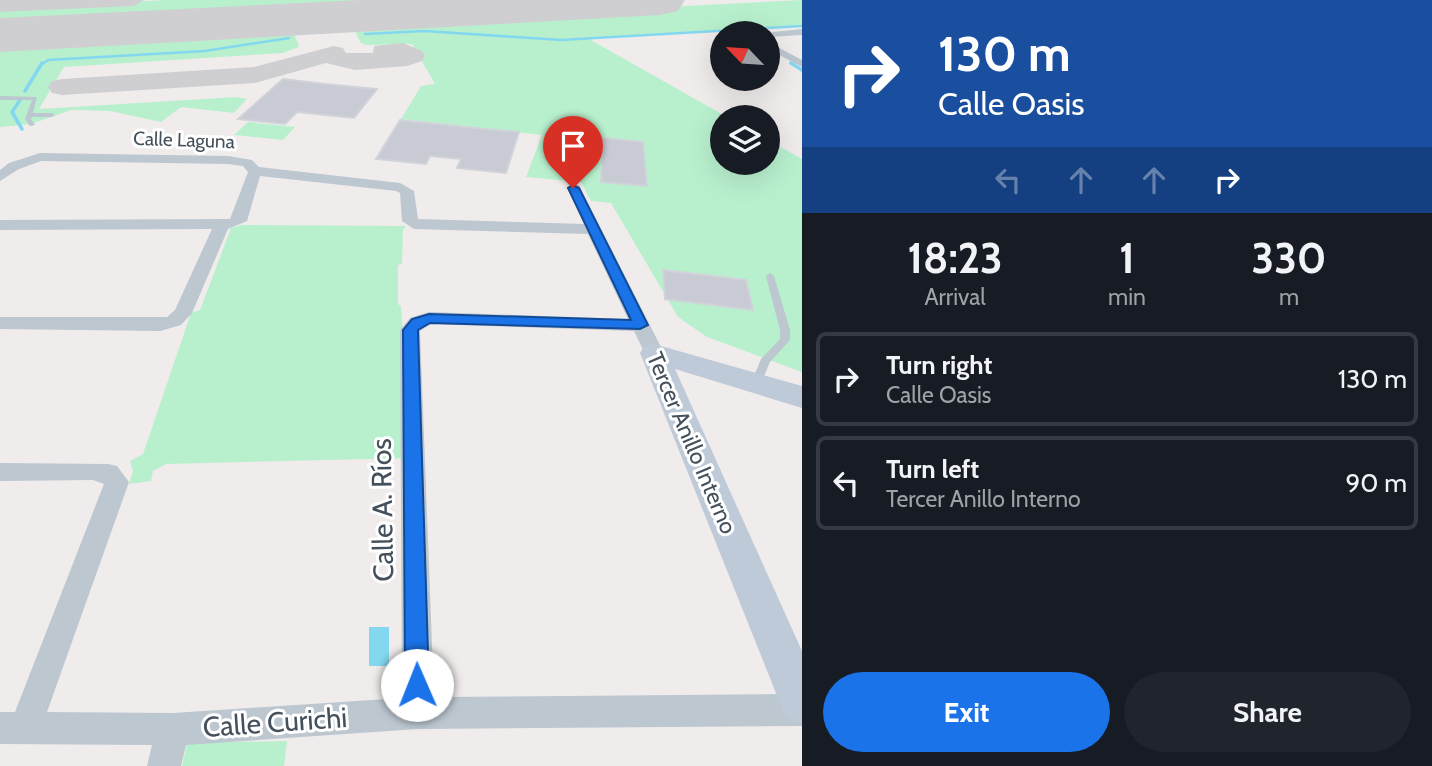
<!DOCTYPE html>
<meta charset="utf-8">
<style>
body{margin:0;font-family:Cabin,sans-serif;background:#20242c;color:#f1f3f6;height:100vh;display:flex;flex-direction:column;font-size:26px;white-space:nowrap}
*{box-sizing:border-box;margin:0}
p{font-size:23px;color:#9ea1a6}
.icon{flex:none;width:38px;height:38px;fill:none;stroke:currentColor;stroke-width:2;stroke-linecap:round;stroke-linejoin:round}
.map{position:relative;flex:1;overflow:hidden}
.details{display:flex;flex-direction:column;background:#171b24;width:630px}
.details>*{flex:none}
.top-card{background:#1a4fa0;color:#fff;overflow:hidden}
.needle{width:46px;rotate:295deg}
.controls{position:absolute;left:710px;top:21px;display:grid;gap:14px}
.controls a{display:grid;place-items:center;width:70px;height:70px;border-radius:50%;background:#171b24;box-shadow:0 7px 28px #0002;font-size:35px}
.pin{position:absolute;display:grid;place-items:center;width:60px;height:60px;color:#fff;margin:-72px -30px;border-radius:50% 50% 50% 0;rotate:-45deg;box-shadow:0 0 7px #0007}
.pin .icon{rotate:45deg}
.me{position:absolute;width:77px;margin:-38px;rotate:359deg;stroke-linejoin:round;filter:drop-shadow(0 0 5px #0008)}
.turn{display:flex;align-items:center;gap:24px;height:147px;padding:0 21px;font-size:32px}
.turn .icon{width:91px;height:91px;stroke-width:2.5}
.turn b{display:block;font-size:49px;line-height:60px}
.lanes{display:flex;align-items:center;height:66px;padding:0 21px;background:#0003;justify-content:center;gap:35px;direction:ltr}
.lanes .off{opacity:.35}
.eta{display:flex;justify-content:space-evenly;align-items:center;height:119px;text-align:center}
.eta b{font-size:42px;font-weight:700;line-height:49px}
.action{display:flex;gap:14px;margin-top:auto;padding:14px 21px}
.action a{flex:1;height:80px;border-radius:42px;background:#1a73e8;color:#fff;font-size:28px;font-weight:700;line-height:80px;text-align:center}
.action a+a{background:#20242c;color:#f1f3f6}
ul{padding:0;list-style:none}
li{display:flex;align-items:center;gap:21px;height:94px;margin:0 14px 10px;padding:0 7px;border:4px solid #363941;border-radius:10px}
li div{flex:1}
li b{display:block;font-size:26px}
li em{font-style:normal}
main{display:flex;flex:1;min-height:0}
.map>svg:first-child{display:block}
.green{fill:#b8f0ce}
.water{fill:#83d8ef}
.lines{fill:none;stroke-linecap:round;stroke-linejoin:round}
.stream-far1{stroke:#83d8ef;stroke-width:2.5}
.stream{stroke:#83d8ef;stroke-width:3.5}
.taxiway{fill:#cfcfd2;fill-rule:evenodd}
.runway{fill:#cfcfd2;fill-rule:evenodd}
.building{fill:#c8cbd3;stroke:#d0d3d9;stroke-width:2}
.lane{fill:#bcc7d0;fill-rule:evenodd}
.street{fill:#bcc7d0;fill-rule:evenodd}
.secondary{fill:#becad7;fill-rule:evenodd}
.route{fill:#1a73e8;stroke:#114b97;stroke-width:2}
.labels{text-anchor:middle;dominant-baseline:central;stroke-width:6;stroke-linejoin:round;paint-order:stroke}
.far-street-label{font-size:19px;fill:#44505b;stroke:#fff}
.street-label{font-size:23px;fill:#44505b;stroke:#fff}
.near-street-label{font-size:28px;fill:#44505b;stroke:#fff}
</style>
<main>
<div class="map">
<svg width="802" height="766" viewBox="0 0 802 766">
<rect width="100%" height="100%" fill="#f0ecec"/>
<path class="green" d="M166 0H535L0 29V8Z
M802 0V26L589 39 727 117H723V163H768V140L802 159V372L707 337 678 317 611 203 591 201 581 182 526 177 542 135 401 119 421 86 435 84 412 44 365 45 360 42 353 26 368 22Z
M277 27 293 30 299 47 283 53 64 67 39 109 236 97 247 99 234 113 181 107 161 122 110 111 71 110 31 124 0 127V42Z
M248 122 295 127 283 140 234 135Z
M242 225 406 226 403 230 402 264 398 265V304L401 306 411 458 166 464 153 471 151 481 129 484 133 471 130 461 143 454 191 313 200 310 231 228Z
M287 741 284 766H182L187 743Z"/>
<path class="water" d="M369 627H389V666H369Z"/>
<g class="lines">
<path class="stream-far1" d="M365 34 425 31 561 40 802 26
M768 50 779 57
M791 63 794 65
M41 65 48 60 205 51 289 38"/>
<path class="stream" d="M791 63 802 70
M25 91 42 63
M20 100 12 112 22 129"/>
<path class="taxiway" d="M0 0H144L134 6 0 12Z
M588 0H611L613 3 603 9Z
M403 43 422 51 425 56 422 61 407 66 355 70 326 63 255 83 62 95 52 93 48 87 52 81 62 79 254 67 334 46 343 48 346 53H373L374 46Z"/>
<path class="runway" d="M360 0H685L678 11 660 15 0 52V18Z"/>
</g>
<path class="building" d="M283 79 325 84 377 89 354 118 297 112 285 124 238 119Z
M400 120 466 127 519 132 506 173 457 168 461 159 430 156 426 164 376 159Z
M603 138 643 142 647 186 601 182Z
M663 270 746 280 753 310 665 299Z"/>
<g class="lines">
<path class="lane" d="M0 96 37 97 33 113H52L55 115 52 117H32L31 119 35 125 30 126 25 119 32 100H0Z
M770 273 774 276 790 330V340L770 362 761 383 756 387 751 383 761 359 780 339V330L766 276Z"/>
<path class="street" d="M802 29V35L768 37V33H764Z
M768 42 802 60V67L768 49Z
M40 153 228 156 252 160 259 167 400 183 414 191 418 219 584 224 567 188 579 185 664 353 654 359 647 358 634 331 431 324 420 331 434 697 802 694V726L418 729 186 745 181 766H147L152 745 0 744V712H15L104 484 93 480 0 481V463L108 464 117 466 129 482 47 712 173 713 402 698 400 330 410 318 429 312 628 319 588 234 414 229 402 221 400 193 396 191 260 176 247 221 228 229 192 313 181 325 160 331 0 329V317H167L175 310 212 229 0 230V220L230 219 248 172 243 166 228 164 41 161 19 169 0 181V170L9 163Z"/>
<path class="secondary" d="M654 344 802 386V408L675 369 802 651V725L786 718 640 353 644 347Z"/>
</g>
<path class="route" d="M573 185 579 188 648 325 640 329 430 323 418 330 429 685 426 694 417 697 409 694 405 685 403 330 412 319 429 314 631 320 568 188Z"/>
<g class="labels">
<g class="far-street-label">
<text transform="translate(184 140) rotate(2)">Calle Laguna</text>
</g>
<g class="street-label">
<text transform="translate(692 443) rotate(67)">Tercer Anillo Interno</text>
</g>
<g class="near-street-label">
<text transform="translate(382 510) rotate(-91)">Calle A. Ríos</text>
<text transform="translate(275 722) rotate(-4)">Calle Curichi</text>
</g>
</g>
</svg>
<div class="controls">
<a><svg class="needle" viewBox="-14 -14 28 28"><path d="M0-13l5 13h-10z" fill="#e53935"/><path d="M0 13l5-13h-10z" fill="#9ea1a6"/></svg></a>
<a><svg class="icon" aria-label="layers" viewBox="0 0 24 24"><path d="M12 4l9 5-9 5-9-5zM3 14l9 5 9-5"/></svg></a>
</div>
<div class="pin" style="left:573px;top:188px;background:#d93025"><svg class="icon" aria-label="arrive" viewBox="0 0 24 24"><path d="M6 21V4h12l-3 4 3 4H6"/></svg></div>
<svg class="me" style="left:417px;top:685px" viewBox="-20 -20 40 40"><circle r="19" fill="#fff"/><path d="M0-13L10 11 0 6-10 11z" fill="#1a73e8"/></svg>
</div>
<section class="details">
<div class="top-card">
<div class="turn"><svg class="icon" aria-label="right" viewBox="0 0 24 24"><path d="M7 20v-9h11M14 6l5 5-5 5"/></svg><div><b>130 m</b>Calle Oasis</div></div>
<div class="lanes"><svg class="icon off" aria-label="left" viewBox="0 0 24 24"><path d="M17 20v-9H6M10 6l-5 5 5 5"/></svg><svg class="icon off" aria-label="ahead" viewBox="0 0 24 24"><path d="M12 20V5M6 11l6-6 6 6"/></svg><svg class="icon off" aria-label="ahead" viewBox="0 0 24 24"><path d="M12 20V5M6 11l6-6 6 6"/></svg><svg class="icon" aria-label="right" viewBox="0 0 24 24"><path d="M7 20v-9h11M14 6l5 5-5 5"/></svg></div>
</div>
<div class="eta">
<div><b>18:23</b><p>Arrival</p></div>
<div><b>1</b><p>min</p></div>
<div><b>330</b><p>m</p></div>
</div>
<ul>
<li><svg class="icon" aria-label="right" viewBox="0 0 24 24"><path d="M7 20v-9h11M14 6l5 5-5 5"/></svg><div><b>Turn right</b><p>Calle Oasis</p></div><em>130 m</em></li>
<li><svg class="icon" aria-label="left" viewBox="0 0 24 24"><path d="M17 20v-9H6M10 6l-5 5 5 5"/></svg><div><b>Turn left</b><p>Tercer Anillo Interno</p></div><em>90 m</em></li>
</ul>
<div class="action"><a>Exit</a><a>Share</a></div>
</section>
</main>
